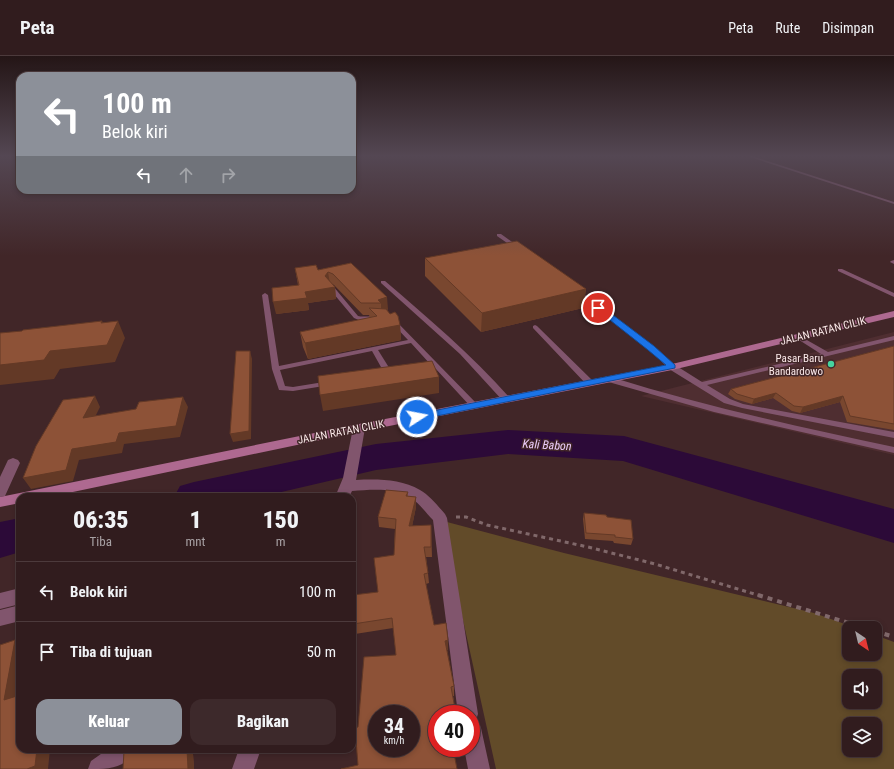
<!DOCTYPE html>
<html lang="id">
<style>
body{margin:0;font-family:"Roboto Condensed",sans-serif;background:#3d292b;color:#f1f3f6;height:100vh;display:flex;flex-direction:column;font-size:15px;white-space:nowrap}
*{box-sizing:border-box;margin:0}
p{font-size:13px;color:#a8a1a4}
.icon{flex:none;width:22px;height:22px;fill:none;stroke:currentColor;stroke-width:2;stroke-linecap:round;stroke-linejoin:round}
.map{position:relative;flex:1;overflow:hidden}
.details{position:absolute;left:16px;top:437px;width:340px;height:260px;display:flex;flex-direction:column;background:#311c1e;border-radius:12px;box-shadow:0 2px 6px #0003,0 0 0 1px #4c3a3c}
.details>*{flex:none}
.hud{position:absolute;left:16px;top:16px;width:340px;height:122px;border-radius:12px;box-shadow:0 2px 6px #0003,0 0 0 1px #4c3a3c;background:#8c9099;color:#fff;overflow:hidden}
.needle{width:26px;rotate:145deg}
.controls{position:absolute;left:842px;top:565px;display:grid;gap:8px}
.controls a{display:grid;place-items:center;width:40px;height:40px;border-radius:8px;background:#311c1e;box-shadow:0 2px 6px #0003,0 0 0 1px #4c3a3c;font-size:20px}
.speed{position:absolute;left:368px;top:649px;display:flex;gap:8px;font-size:20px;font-weight:700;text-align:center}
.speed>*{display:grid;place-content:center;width:52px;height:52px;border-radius:50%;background:#311c1e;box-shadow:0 2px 6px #0003,0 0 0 1px #4c3a3c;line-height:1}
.speed small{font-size:10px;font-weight:400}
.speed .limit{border:6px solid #d22;background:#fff;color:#111}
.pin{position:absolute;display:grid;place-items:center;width:34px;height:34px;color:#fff;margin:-17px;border:2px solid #fff;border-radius:50%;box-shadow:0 1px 4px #0007}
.me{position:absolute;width:44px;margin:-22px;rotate:79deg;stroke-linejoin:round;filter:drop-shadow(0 0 3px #0008)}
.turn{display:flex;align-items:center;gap:14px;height:84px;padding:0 20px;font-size:18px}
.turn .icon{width:52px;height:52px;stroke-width:2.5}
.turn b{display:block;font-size:28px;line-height:34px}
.lanes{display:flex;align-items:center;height:38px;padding:0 20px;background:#0003;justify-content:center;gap:20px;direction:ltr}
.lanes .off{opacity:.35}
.eta{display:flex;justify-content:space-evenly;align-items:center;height:68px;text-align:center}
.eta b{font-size:24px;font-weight:800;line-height:28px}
.action{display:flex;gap:8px;margin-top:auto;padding:8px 20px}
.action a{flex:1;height:46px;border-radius:12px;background:#8c9099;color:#fff;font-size:16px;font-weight:800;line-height:46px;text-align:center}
.action a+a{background:#3d292b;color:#f1f3f6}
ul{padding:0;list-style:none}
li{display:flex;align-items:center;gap:12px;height:60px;padding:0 20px;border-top:1px solid #4c3a3c}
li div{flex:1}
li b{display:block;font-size:15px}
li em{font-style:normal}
header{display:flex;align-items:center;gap:24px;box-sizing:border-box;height:56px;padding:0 20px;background:#311c1e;border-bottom:1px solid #4c3a3c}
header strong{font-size:19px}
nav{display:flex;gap:22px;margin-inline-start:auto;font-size:14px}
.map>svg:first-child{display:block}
.built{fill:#4f2e31}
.green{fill:#624b29;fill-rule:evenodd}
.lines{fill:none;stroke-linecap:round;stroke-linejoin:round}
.river{fill:#2c0a38;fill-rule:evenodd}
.path-far1{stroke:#80686a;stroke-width:3;stroke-dasharray:4 4;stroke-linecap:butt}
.path{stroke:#80686a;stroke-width:4;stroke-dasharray:5 5;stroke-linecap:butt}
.lane{fill:#81556d;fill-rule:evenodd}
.street{fill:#81556d;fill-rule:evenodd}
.secondary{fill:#ae6990;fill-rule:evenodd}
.wall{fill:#79472f}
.shaded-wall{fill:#633926}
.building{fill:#8d5237;stroke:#633926;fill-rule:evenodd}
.route{fill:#1a73e8;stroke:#114b97}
.poi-dot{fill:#46d49e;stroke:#412628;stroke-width:1.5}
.labels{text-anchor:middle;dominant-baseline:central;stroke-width:3;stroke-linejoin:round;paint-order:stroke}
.street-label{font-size:11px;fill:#fae8e8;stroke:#412628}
.poi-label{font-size:11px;fill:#fae8e8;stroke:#412628;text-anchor:end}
.water-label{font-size:12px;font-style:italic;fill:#ebcbf9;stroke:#412628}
</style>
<header>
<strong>Peta</strong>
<nav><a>Peta</a><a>Rute</a><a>Disimpan</a></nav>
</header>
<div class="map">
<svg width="894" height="713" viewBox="0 0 894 713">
<rect width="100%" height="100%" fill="#412628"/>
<path class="built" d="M894 276V399L641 340Z"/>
<path class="green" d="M447 466 564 497 814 557 856 572H849V598H875V579L894 586V713H496L457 537ZM849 620H875V646H849ZM849 668H875V694H849Z"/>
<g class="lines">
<path class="river" d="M508 374 624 380 894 453V487L623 405 508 398 376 414 260 441H174L180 430 194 426 376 388Z
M20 462V496L0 502V466Z"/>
<path class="path-far1" d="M456 461H466L487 469 588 491 655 508 761 540"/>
<path class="path" d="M758 539 865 572
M875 575 894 581"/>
<path class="lane" d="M747 100H752L894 146V148Z
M497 178H501L522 193 517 194 497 180Z
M894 204V208L890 206 891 205Z
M838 213H842L894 237V241L838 215Z
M381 225H385C428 262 471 298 509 341L510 343 509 345H503L460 298 381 227Z
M331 229 333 230 358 260C365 262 373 258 379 262L378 263 361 265 354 262 328 231Z
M577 233 653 291 675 309 702 326 821 298 796 282V280L798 279 828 296 894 280V284L707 329 730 343 743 348 894 376V382L742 352 724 347 669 313 649 293 575 236 574 235Z
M265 237 268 239 279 310 408 284 391 266 390 265 393 263 395 264 478 349 474 351H471L435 312 421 314 420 312 421 310 431 309 411 287 378 294 393 318 392 320H386L372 295 280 314 285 330 293 331 330 325 334 327 330 329 293 335 279 334 272 313 262 239Z
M535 269 537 270 593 325 594 327 593 329H587L533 272V270Z
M605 321H611C704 350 799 371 894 391V397L714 356 605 325 604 323Z"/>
<path class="street" d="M359 368 363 369 365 372 356 424C378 423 401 423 420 434 429 439 438 450 445 458L447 462 478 658 476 664 478 665 481 672 490 713H468L464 692H471V658H458L433 464C426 457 419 447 411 442 393 431 371 434 352 435L349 441H335L343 422 353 372 355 369Z
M13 402 18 404 20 407 5 440 0 441V421L8 404Z
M20 532V548L0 553V537Z
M20 549V565L0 570V554Z
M108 693H136C126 713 109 713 88 713L91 705Z
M239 693H261L254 713H232Z"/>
<path class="secondary" d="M894 255V261L672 314 359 376 49 441H20V447L0 451V441L359 368 672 308Z"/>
</g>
<path class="wall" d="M425 202 586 233 583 252 481 276 425 220Z
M351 207 388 253 387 254 390 258 400 269 401 284 308 303 303 291 300 276 370 262 369 259H363L334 229 332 228 335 231 336 243 308 247 309 254 276 258 298 229 295 212 318 214Z
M894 290V374L847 366 840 346 800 357 792 355 773 342 752 348 735 343 728 338 731 333Z
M408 436V440L416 441V451L412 470 431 469 432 501H426L428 517 429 527 426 528 434 569 448 584V594H447L454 630V640H453L461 693 358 709V671L396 599 393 572 355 578 353 568 378 536 394 499 395 473 379 471 378 461Z
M584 457 607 461 633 483 631 489 614 487 613 485 585 483 583 463Z
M126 693H213L212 696 193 698 194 713H123Z"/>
<path class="shaded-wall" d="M328 216 330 228 325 220Z
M335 231 336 243 308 247 309 254 276 258 273 246 305 236Z
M586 233 583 252 481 276 482 257Z
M387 241 388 253 381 255V247L378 244Z
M102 265 110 282 118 265 125 282 115 306 60 313 54 323 0 329V309L50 295 101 267Z
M400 269 401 284 308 303 305 287Z
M250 295 252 303 251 383 233 386 230 378Z
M439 321V337L323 355 320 339Z
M776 337 773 342 752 348 754 343Z
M95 340 100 351 89 373 83 362Z
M843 340 840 346 800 357 803 351Z
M183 341 188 351 180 381 124 388 122 397 79 404 73 425 31 433 23 422 72 393 119 377Z
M416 441V451L410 481 409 470Z
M15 584 20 589V631L16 655 4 644Z
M448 584V594L445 595V585Z
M452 692H461V693L452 695Z
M37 693H50L48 713H27Z
M187 693H189L193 698 194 713H188Z"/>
<path class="building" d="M517 185 586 233 482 257 425 202Z
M351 207 387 241 378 244 381 247H361L333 218 328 216 325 220 335 231 305 236 307 242 273 246 272 232 299 229 295 212 316 209 318 214Z
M369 252 386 253 390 258 395 256 398 260 400 269 305 287 300 276 377 260Z
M102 265 101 267 118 265 107 289 50 295 44 304 0 309V277L22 275 23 274Z
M894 290V368L850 360 843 340 803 351 794 350 776 337 754 343 737 338 731 333Z
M236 295H250L249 375 230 378Z
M432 305 439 321 320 339 318 320Z
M95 340 83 362 136 353 139 346 183 341 176 370 119 377 116 386 72 393 66 414 23 422 36 390 63 344Z
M386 434 408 436 406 440 416 441 409 470 431 469V491H424L428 517 424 518 434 569 446 567 448 584 445 585 454 630 451 631 456 658H437V692H453L457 713H341L358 709 355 672 358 671 364 601 396 599 392 562 353 568V539L378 536 374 502 394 499 396 463 378 461ZM377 658H411V692H377Z
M584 457 606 459 607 461 631 464 633 483 615 481V479L586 477Z
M15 584 4 644 20 639V693H37L35 710 27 713H0V589Z
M126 693H187L188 713H123L124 695Z"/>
<linearGradient id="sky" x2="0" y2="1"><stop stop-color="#241516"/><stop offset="0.5" stop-color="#544753"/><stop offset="1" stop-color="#544753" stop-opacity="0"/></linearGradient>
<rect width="894" height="200" fill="url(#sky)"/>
<path class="route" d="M596 250H601L654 290 675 309V312L417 364 412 361 417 358 666 309 648 294 596 253Z"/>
<circle class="poi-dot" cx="831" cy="308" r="4"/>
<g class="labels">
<g class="street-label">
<text transform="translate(823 275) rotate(-14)">JALAN RATAN CILIK</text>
<text transform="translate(341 376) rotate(-11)">JALAN RATAN CILIK</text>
</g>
<g class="poi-label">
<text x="823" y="302">Pasar Baru<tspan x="823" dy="13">Bandardowo</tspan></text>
</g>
<g class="water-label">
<text transform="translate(547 389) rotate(3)">Kali Babon</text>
</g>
</g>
</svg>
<div class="controls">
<a><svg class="needle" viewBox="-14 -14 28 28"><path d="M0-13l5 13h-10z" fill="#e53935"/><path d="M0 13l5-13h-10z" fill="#a8a1a4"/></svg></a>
<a><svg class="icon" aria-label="sound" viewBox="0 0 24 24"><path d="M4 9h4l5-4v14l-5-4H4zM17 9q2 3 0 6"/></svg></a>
<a><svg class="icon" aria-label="layers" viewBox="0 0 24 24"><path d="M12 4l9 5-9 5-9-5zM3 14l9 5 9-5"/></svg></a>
</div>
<div class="speed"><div>34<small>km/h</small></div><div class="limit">40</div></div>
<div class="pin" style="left:598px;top:252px;background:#d93025"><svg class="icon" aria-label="arrive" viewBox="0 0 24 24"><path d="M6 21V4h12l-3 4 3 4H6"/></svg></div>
<svg class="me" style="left:417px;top:361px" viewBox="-20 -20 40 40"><circle r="17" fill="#1a73e8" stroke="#fff" stroke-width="3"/><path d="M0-11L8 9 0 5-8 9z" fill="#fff"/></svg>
<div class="hud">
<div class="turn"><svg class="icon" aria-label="left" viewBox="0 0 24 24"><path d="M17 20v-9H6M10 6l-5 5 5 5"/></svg><div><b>100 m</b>Belok kiri</div></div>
<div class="lanes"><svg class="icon" aria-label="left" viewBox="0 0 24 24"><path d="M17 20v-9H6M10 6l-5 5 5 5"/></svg><svg class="icon off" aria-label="ahead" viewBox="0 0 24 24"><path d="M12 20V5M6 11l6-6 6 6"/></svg><svg class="icon off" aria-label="right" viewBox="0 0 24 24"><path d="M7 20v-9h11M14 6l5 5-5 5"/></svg></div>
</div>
<section class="details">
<div class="eta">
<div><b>06:35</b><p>Tiba</p></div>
<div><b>1</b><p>mnt</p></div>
<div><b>150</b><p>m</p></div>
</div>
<ul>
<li><svg class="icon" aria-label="left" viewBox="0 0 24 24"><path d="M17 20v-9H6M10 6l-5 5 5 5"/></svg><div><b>Belok kiri</b></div><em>100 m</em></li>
<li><svg class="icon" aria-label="arrive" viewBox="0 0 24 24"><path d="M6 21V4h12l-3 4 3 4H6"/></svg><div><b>Tiba di tujuan</b></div><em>50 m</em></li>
</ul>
<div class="action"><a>Keluar</a><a>Bagikan</a></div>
</section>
</div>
